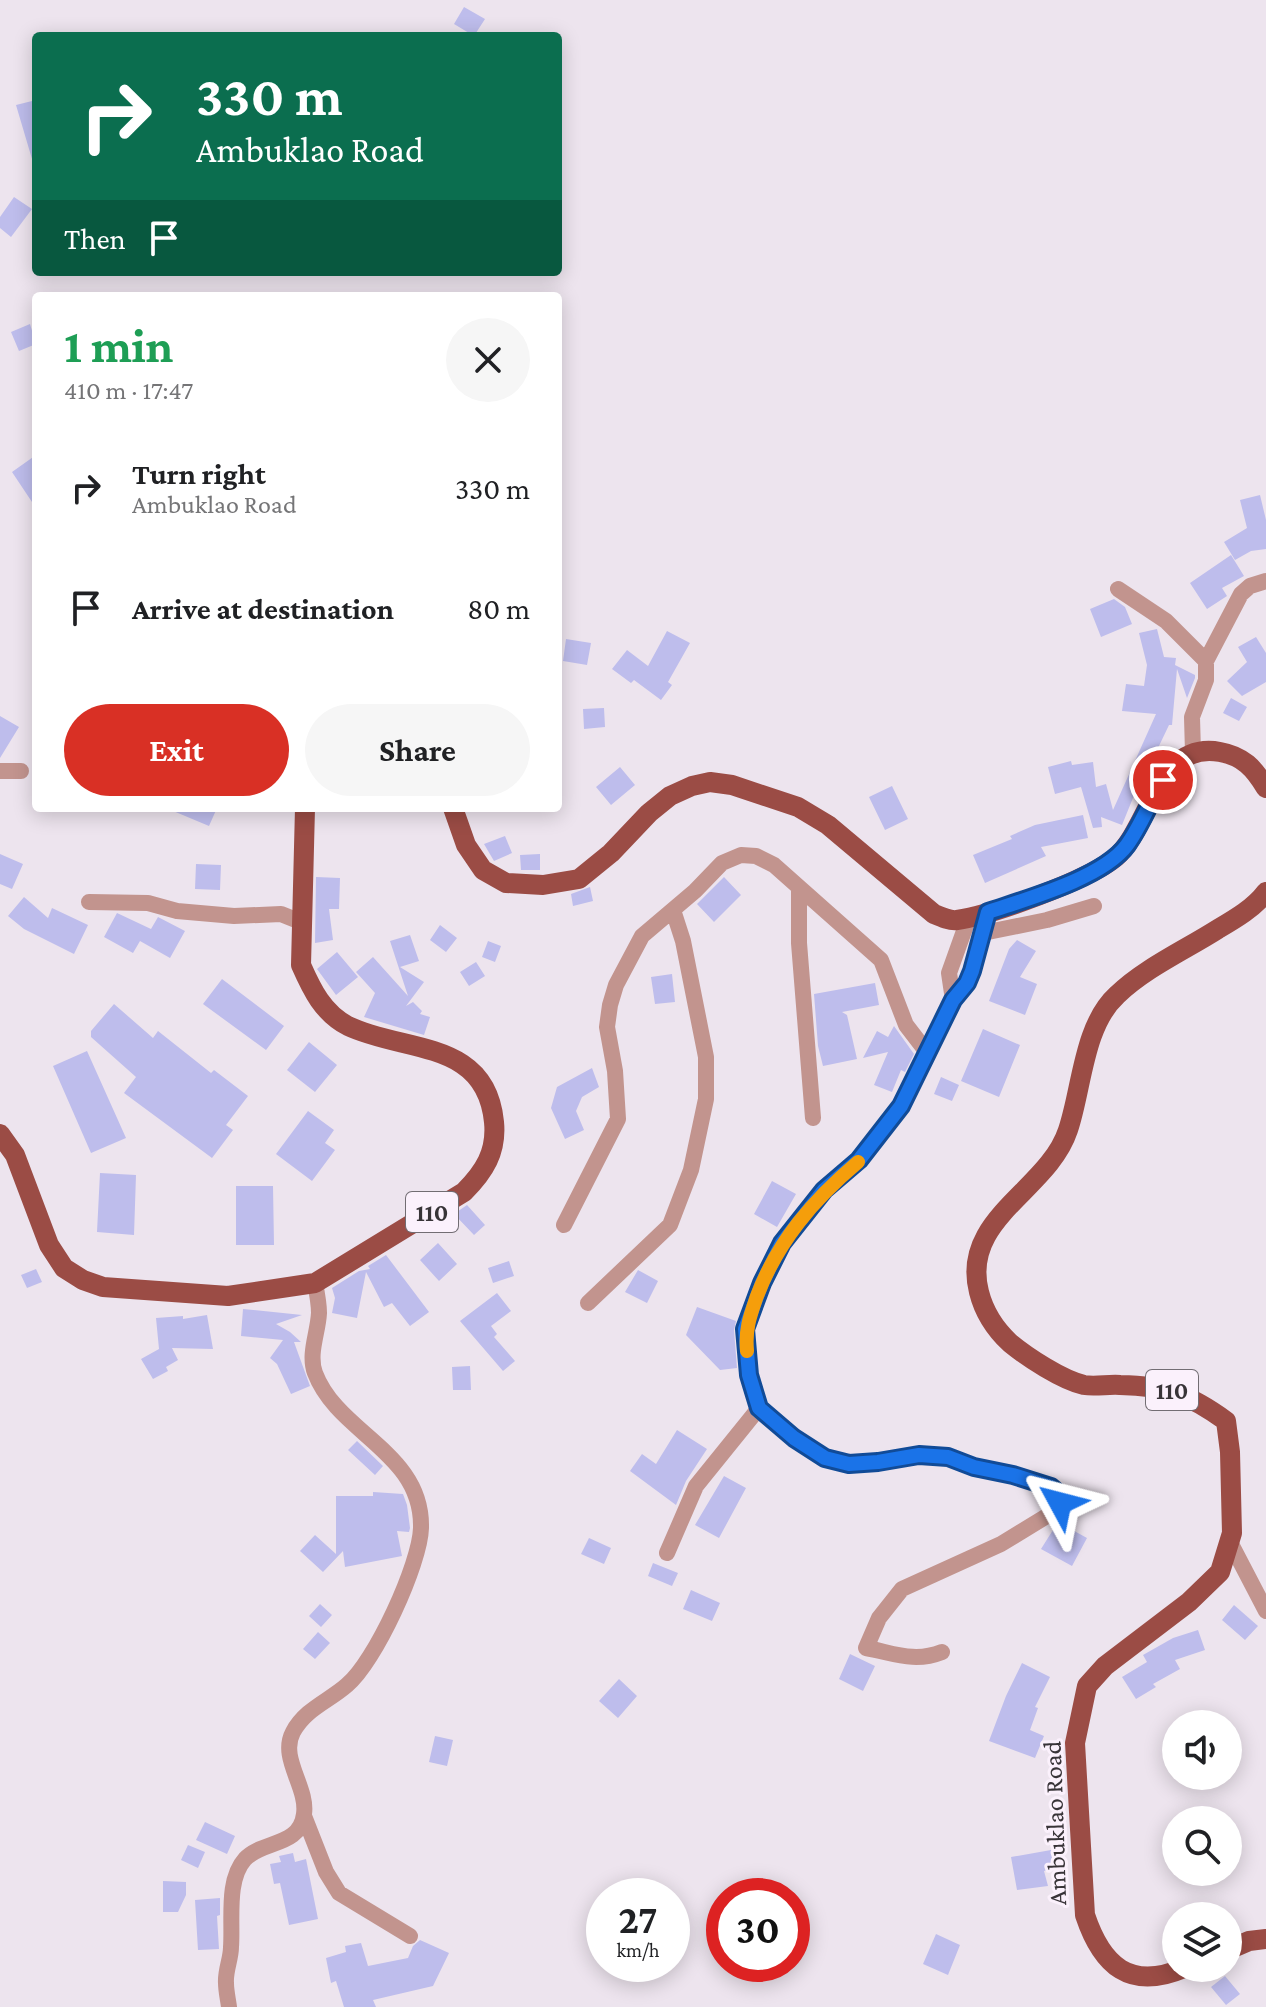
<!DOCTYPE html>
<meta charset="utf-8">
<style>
body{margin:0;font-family:"Crimson Pro",serif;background:#f6f6f6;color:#202124;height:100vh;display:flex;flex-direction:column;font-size:30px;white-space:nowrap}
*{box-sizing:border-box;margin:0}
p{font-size:26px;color:#757577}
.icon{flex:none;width:44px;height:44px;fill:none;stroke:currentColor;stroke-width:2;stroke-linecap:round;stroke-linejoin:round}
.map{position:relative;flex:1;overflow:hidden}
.panel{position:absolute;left:32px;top:292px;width:530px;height:520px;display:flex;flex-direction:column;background:#fff;border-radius:8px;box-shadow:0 4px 20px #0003}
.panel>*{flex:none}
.hud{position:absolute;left:32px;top:32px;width:530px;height:244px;border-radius:8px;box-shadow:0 4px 20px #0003;background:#0b6e4f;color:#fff;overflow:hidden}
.fabs{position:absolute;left:1162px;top:1710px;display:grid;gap:16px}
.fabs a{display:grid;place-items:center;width:80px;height:80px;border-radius:50%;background:#fff;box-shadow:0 4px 20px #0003;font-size:40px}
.speed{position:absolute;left:586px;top:1878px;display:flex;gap:16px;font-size:40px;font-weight:700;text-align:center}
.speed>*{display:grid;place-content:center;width:104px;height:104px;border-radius:50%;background:#fff;box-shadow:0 4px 20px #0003;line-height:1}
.speed small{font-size:20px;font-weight:400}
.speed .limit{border:12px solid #d22;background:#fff;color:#111}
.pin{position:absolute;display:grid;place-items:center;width:68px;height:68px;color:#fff;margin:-34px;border:4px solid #fff;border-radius:50%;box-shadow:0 2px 8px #0007}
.me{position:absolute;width:88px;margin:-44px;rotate:308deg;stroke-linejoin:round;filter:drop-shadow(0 0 6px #0008)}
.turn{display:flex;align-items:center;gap:28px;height:168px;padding:0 32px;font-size:36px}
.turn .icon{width:104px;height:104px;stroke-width:2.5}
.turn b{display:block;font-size:56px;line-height:68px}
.then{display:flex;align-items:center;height:76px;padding:0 32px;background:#0003;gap:16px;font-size:30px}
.round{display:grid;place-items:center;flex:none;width:84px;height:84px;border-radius:42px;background:#f6f6f6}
.summary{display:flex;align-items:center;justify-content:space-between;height:136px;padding:0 32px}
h1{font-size:48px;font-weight:700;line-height:60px;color:#1e9e55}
.action{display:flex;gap:16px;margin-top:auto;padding:16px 32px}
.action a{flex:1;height:92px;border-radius:48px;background:#d93025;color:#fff;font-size:32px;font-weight:700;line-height:92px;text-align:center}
.action a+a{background:#f6f6f6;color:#202124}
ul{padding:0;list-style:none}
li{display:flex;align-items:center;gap:24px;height:120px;padding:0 32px}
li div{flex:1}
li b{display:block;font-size:30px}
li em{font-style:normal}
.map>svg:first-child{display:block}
.building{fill:#bebdec}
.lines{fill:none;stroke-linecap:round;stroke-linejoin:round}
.minor{stroke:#c2948e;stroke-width:16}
.primary{stroke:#9b4c45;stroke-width:20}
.route-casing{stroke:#114b97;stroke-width:20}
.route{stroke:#1a73e8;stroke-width:14}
.slow{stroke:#f59e0b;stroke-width:14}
.labels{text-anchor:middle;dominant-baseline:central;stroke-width:6;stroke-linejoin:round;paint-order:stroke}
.shield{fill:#fbf1fc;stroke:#726d73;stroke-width:2}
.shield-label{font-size:24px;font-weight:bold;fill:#383438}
.street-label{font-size:26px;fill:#383438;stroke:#fbf1fc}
</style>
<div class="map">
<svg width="1266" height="2007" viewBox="0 0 1266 2007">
<rect width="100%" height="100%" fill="#ede4ee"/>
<path class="building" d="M464 7 485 19 474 36 454 24Z
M36 100V158L32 159 16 105Z
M14 197 32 209 11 237 0 228V217Z
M30 324 36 344 19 351 11 332Z
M36 455V508L12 472Z
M1260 495 1266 520V549L1251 551 1235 560 1224 542 1247 528 1240 500Z
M1231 555 1244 576 1222 588 1227 596 1207 609 1190 583Z
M1114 599 1125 607 1132 624 1101 637 1090 609Z
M1157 629 1164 657 1176 658 1175 665 1195 675V678L1187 698 1177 669 1172 725H1169L1148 769 1150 770 1141 790 1137 788 1122 825 1101 817 1102 827 1093 828 1081 787 1055 794 1048 767 1071 761 1072 765 1093 762 1096 787 1106 784 1113 810 1156 714 1122 711 1126 684 1144 686 1147 665 1139 633Z
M667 631 690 643 668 682 672 685 661 700 634 680 631 683 612 669 627 650 648 666Z
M1256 637 1266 653V682L1242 696 1227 681 1247 662 1238 647Z
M566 639 591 643 587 665 563 661Z
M1231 698 1247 707 1239 721 1223 713Z
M604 708 605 727 584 729 583 709Z
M0 716 19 727 0 758Z
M620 767 635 785 611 805 596 787Z
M892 786 908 819 885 830 869 797Z
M166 808H217L209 826Z
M1083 815 1088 838 1041 847 1046 856 985 883 973 855 1012 839 1010 836 1035 825Z
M505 836 512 853 494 861 484 844Z
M0 854 23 864 12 889 0 884Z
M540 854V870H521L520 855Z
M196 864 221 865 220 890 195 889Z
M316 877 340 878 339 909H329L333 940 315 943Z
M724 877 741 895 714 922 697 904Z
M590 887 593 901 573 906 571 894Z
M24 897 48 918 52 908 88 925 74 954 24 929 8 916Z
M117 913 151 929 158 917 185 931 170 958 140 941 133 953 104 937Z
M440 925 457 938 446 952 430 940Z
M410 935 419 961 400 967 424 982 406 1006 413 1002 422 1011 420 1014 430 1017 424 1035 364 1017 375 993 356 972 373 957 408 996 390 941Z
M1017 940 1036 951 1020 977 1037 984 1025 1015 989 1001 1009 949Z
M488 941 501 946 495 962 482 957Z
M337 952 358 977 336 995 317 969Z
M476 962 485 976 469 986 460 972Z
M672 974 675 1002 655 1004 651 977Z
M222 979 284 1026 266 1050 203 1004Z
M875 983 879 1005 842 1012 847 1015 857 1059 823 1066 818 1046 814 994Z
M114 1004 153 1038 158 1031 211 1073 214 1070 248 1096 226 1125 233 1130 212 1158 124 1093 136 1077 91 1037V1031Z
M894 1026 914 1054 905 1072 901 1070 892 1092 874 1085 888 1052 863 1058 877 1031 888 1037Z
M983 1029 1020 1045 999 1097 961 1081Z
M309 1042 337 1065 315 1092 287 1070Z
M87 1051 126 1138 91 1153 53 1066Z
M592 1068 599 1087 582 1097 576 1111 584 1130 565 1139 551 1108 557 1087Z
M941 1077 959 1085 952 1101 934 1094Z
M308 1111 334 1130 325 1143 335 1150 312 1181 276 1154Z
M100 1173 136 1175 134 1235 97 1232Z
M772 1181 796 1194 777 1227 754 1214Z
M236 1186H273L274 1245H236Z
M467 1205 485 1225 474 1235 454 1214Z
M438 1243 457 1264 439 1281 420 1260Z
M386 1255 429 1312 410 1326 392 1303 384 1307 366 1272 357 1318 332 1313 335 1298 332 1288 359 1271 370 1269 368 1266Z
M509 1261 514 1276 493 1283 488 1268Z
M36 1269 42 1282 27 1288 21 1275Z
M638 1270 658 1281 647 1303 625 1292Z
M497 1293 511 1311 491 1326 497 1334 494 1337 515 1361 503 1371 460 1321Z
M697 1307 736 1321 734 1330 737 1368 720 1370 686 1335Z
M243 1309 302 1315 276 1324 290 1332 301 1342H294L310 1386 291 1394 277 1364 270 1358 283 1340 241 1336Z
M207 1315 213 1349 172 1348 178 1360 166 1367 168 1371 153 1379 141 1359 159 1349 156 1318 183 1316V1319Z
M470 1366 471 1390H453L452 1367Z
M677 1430 707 1449 686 1481 676 1505 630 1471 642 1454 656 1464Z
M357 1441 383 1466 375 1475 348 1450Z
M724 1476 746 1488 719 1538 695 1525Z
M373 1492 403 1494 407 1505 410 1528 409 1532 397 1531 402 1556 345 1567 343 1551 323 1572 300 1551 315 1535 336 1554V1496H373Z
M1058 1522 1087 1538 1072 1566 1041 1549Z
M589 1538 611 1548 604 1564 581 1554Z
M653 1563 678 1573 672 1586 648 1576Z
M691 1590 720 1603 712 1621 683 1609Z
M320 1604 332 1615 321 1627 309 1616Z
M1234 1605 1258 1626 1245 1640 1222 1620Z
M1198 1630 1205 1650 1175 1660 1180 1669 1153 1684 1156 1687 1136 1699 1122 1677 1147 1662 1143 1655 1173 1638Z
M318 1632 330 1643 315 1659 303 1649Z
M850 1654 875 1666 863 1691 839 1679Z
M1022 1663 1050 1677 1035 1707 1038 1708 1030 1730 1044 1736 1035 1758 989 1741 1006 1696Z
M619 1679 637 1696 618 1718 599 1701Z
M435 1736 453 1740 447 1766 429 1762Z
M205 1822 235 1836 227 1854 196 1840Z
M188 1845 205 1852 198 1868 181 1860Z
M1051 1850 1055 1869 1044 1871 1048 1886 1017 1890 1011 1857Z
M293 1853 295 1862 306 1859 318 1919 289 1925 280 1883 274 1884 270 1864 281 1862 279 1856Z
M163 1881 186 1882V1895L178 1912H163Z
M220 1898V1915L217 1916 219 1949 198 1950 195 1900Z
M936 1934 960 1945 948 1975 923 1964Z
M420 1940 449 1953 433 1986 373 2000 376 2007H344L336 1981 331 1983 326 1958 346 1952 345 1946 361 1943 368 1966 408 1958 413 1946Z
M1225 1976 1240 1994 1226 2005 1211 1987Z"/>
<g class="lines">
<path class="minor" d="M1118 589 1166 621 1206 661
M1193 753 1192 717 1206 680V661L1241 594 1250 586 1266 581
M0 771H21
M799 888V943L813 1118
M89 902 148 903 177 911 234 916 281 914 301 922
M983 933 1047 920 1094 906
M953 1000 949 973 969 917
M564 1225 618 1119 615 1071 607 1027 610 1005 616 985 642 936 695 891 722 863 741 855 756 856 774 865 881 960 906 1025 926 1051
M588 1303 670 1225 691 1170 706 1099V1057L683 941 673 910
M1230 1542 1266 1611
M667 1553 696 1486 759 1408
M942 1652C914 1663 894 1653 866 1648L879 1618 902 1589 1001 1544 1055 1511 1060 1503 1059 1494 1051 1487 1013 1475 974 1467 948 1457 919 1455 878 1462 849 1464 825 1458 794 1438 759 1408 749 1375 745 1329 762 1283 782 1243 824 1190 859 1160 901 1106 953 1000 967 983 972 971 988 912
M304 1816 326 1872 339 1893 410 1936
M229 2007C228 1999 226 1991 226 1983 225 1971 231 1959 231 1947 233 1921 226 1880 245 1859 263 1840 300 1847 304 1814 308 1787 279 1758 293 1732 305 1709 329 1701 347 1685 375 1662 420 1564 421 1528 423 1452 338 1434 315 1373 308 1354 318 1333 319 1313 319 1304 317 1293 315 1283"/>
<path class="primary" d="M453 808 466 845 483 870 506 883 543 885 579 879 611 853 649 813 670 796 692 786 710 782 732 785 798 807 828 825 934 914C941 917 950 921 957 920 992 915 1089 880 1116 857 1151 826 1158 740 1220 752 1243 756 1254 768 1266 788
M0 1134 15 1155 49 1245 64 1268 83 1280 103 1287 228 1296 315 1283 464 1192C484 1172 497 1152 494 1122 486 1039 405 1053 348 1026 323 1013 312 990 301 965L305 808
M1228 1950 1249 1941 1266 1939
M1184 1968C1130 1991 1102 1966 1085 1915L1075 1743 1087 1686 1105 1666 1189 1602 1220 1572 1232 1533 1230 1452 1226 1421C1189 1394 1166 1386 1120 1385 1109 1384 1095 1387 1084 1385 1062 1380 1027 1357 1010 1343 995 1329 984 1312 979 1292 960 1218 1048 1191 1068 1130 1082 1089 1083 1026 1117 995 1145 968 1185 950 1218 929 1235 919 1254 908 1266 892"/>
</g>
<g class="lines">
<defs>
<path id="route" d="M1060 1503 1059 1494 1051 1487 1013 1475 974 1467 948 1457 919 1455 878 1462 849 1464 825 1458 794 1438 759 1408 749 1375 745 1329 762 1283 782 1243 824 1190 859 1160 901 1106 953 1000 967 983 972 971 988 912C1026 899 1103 878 1127 845 1141 826 1150 801 1163 780"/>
</defs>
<use href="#route" class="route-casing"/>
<use href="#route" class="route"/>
<path class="slow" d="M747 1351C745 1329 750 1316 757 1296 778 1241 813 1200 858 1162"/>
</g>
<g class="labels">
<g class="shield">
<rect x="406" y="1192" width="52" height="40" rx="6"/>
<rect x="1146" y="1370" width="52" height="40" rx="6"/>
</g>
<g class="shield-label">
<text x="432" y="1212">110</text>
<text x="1172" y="1390">110</text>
</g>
<g class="street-label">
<text transform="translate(1055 1823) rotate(-92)">Ambuklao Road</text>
</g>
</g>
</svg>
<div class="fabs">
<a><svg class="icon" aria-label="sound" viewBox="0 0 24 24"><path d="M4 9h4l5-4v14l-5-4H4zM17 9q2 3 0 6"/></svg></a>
<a><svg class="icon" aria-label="search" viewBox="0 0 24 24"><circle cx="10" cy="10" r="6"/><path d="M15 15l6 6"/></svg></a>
<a><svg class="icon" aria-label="layers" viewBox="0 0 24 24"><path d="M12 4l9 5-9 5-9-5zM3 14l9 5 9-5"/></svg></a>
</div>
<div class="speed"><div>27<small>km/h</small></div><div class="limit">30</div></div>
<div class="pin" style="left:1163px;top:780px;background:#d93025"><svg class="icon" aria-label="arrive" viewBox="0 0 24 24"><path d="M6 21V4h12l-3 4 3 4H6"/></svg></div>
<svg class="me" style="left:1060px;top:1503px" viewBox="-20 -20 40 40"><path d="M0-17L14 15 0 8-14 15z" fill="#1a73e8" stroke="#fff" stroke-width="4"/></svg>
<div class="hud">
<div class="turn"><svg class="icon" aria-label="right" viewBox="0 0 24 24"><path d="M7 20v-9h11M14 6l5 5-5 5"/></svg><div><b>330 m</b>Ambuklao Road</div></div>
<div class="then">Then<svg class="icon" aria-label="arrive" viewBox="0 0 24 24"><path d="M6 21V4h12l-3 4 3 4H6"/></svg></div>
</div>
<section class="panel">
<div class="summary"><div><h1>1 min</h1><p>410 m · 17:47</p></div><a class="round"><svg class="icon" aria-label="close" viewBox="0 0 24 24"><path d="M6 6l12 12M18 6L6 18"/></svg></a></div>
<ul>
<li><svg class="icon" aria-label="right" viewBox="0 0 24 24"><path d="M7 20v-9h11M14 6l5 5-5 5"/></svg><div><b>Turn right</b><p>Ambuklao Road</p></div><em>330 m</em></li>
<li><svg class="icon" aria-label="arrive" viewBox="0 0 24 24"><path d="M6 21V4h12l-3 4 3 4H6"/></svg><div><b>Arrive at destination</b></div><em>80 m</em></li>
</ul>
<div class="action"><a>Exit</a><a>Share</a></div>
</section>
</div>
